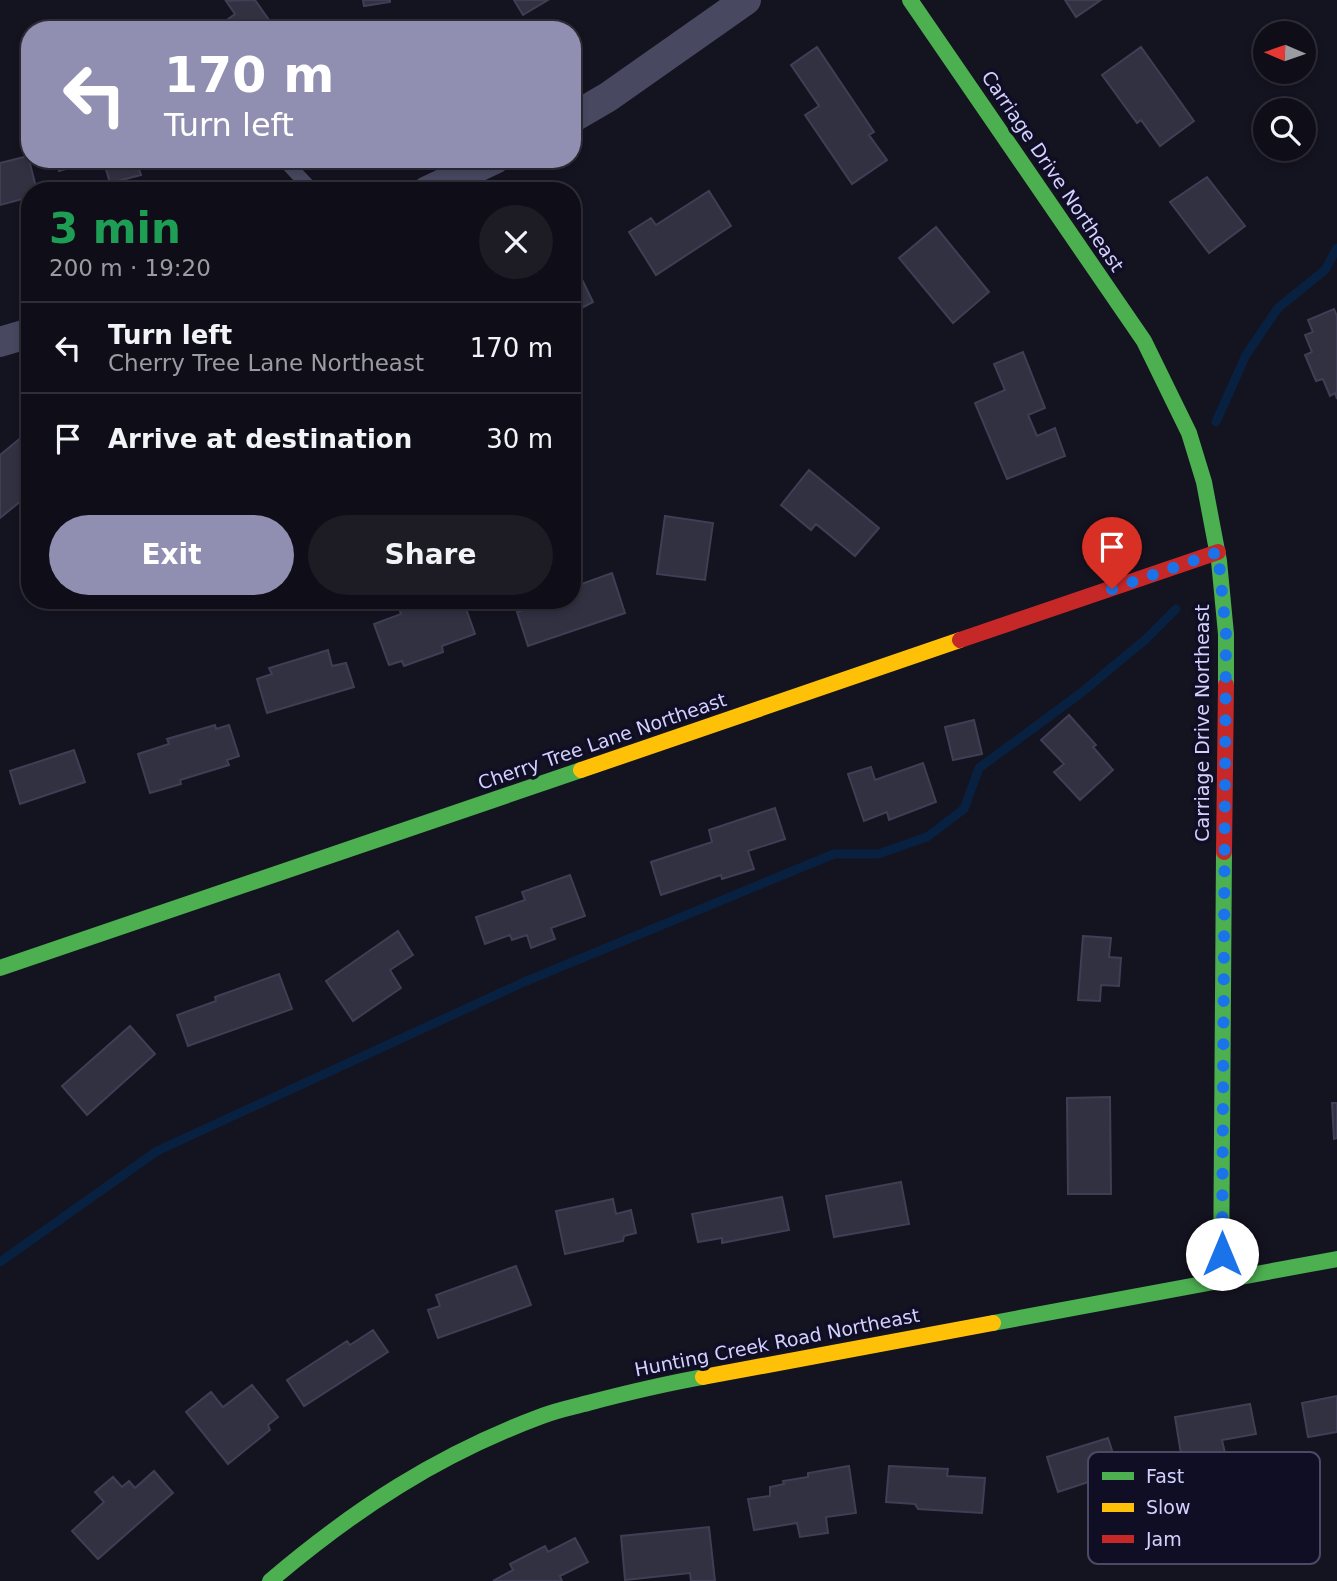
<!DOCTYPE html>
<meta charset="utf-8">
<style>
body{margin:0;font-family:"DejaVu Sans",sans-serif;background:#1d1c25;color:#f1f3f6;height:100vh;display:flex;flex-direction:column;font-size:26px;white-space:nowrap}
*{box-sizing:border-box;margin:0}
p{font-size:23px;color:#9b9ca2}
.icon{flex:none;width:38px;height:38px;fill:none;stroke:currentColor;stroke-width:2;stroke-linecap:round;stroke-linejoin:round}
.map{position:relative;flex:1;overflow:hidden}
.details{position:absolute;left:21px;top:182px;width:560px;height:427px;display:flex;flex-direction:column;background:#0f0e18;border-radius:28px;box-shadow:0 4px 10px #0003,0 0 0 2px #2f2e37}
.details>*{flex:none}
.top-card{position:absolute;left:21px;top:21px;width:560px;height:147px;border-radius:28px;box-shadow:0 4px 10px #0003,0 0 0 2px #2f2e37;background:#908fb1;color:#fff;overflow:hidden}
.needle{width:46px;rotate:272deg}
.tools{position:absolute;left:1253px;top:21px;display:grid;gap:14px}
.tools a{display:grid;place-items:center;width:63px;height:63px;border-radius:50%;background:#0f0e18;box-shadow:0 4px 10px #0003,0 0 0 2px #2f2e37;font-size:35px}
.pin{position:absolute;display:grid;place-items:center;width:60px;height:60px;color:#fff;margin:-72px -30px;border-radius:50% 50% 50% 0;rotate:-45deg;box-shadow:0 0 7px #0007}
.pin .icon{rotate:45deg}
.me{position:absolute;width:77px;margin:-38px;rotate:0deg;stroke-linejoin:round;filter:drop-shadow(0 0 5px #0008)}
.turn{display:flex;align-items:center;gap:24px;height:147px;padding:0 28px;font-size:32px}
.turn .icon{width:91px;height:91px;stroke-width:2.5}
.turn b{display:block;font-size:49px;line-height:60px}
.round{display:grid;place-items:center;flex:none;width:74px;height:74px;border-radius:37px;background:#1d1c25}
.summary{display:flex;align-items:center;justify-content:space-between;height:119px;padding:0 28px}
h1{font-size:42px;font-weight:700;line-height:52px;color:#1e9e55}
.button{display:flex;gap:14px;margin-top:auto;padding:14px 28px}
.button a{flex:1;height:80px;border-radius:42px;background:#908fb1;color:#fff;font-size:28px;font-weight:700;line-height:80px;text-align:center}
.button a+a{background:#1d1c25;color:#f1f3f6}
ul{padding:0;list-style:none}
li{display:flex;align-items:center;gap:21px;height:91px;padding:0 28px;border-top:2px solid #2f2e37}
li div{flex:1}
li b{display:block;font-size:26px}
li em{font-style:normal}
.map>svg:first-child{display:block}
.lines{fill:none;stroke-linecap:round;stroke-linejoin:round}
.stream{stroke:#092140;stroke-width:9}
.building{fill:#323142;stroke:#403e54;stroke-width:2}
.lane{stroke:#484961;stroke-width:14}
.street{stroke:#484961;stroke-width:30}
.fast{stroke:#4caf50;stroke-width:16}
.slow{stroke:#ffc107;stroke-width:16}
.jam{stroke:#c62828;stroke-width:16}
.route{stroke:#1a73e8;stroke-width:12;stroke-dasharray:0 21.6}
.labels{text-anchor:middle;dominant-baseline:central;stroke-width:7;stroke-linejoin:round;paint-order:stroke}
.street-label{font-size:19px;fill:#d3d2ff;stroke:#100e25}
.key{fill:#100e25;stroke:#4a4966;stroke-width:2}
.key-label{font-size:19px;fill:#d3d2ff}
</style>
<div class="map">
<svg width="1337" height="1581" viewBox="0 0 1337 1581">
<rect width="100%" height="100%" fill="#141320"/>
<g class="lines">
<path class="stream" d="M1216 422 1246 355 1278 308 1325 270 1337 248
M0 1262 157 1151 524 982 834 854H878L927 837 964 809 979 768 1081 693 1146 639 1176 609"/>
</g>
<path class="building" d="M255 0 276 30H213L235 14 226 1Z
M363 0H390V2L364 6Z
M514 0H548L523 15Z
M1065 0H1101L1076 17Z
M817 47 874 132 869 135 887 160 852 184 805 115 819 106 791 65Z
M1141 47 1194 121 1160 146 1141 120 1137 123 1102 75Z
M28 156 37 191H30V197L0 205V163Z
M56 159H100L59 171Z
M103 159H160L138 166 141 175 110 183Z
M1207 177 1245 226 1209 253 1170 202Z
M709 191 731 226 656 275 629 232 651 218 656 225Z
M936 227 989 292 953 323 899 258Z
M576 267 593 302 572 313V269Z
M1334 309 1337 316V399L1335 393 1330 396 1323 379 1316 381 1305 355 1312 352 1305 335 1313 332 1308 320Z
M1023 352 1045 408 1028 415 1037 436 1055 428 1065 456 1007 479 975 403 1005 390 994 364Z
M23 436 30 443V481L21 488 27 496 0 518V455Z
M809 470 879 528 855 556 816 524 811 530 781 505Z
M665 516 713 523 705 580 657 574Z
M612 573 625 613 528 646 517 612 530 608 527 600H572V574L576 586Z
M396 600H441L442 603 463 600 475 634 442 646 443 652 404 666 402 661 389 665 374 624 401 614Z
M328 650 332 666 346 663 354 687 267 713 257 679 272 674 269 668Z
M1069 715 1096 745 1093 747 1113 770 1080 800 1054 772 1064 764 1041 740Z
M974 720 982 754 953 760 945 727Z
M215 725 216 729 229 725 239 756 227 760 229 765 180 780 181 784 150 793 138 754 169 744 167 739Z
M74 750 85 782 20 804 10 771Z
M923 763 936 802 889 820 887 812 864 821 848 774 871 767 875 780Z
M775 808 785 839 748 851 754 869 722 879 721 875 661 895 651 862 712 842 709 830Z
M570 875 585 916 551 928 555 939 531 948 527 935 512 940 510 935 485 944 476 917 525 900 522 892Z
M398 931 413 955 390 970 401 988 353 1021 326 981Z
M1083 936 1111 938 1109 957 1121 958 1119 986 1101 985 1100 1001 1078 1000Z
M279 974 292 1009 188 1046 177 1015 216 1001 215 997Z
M130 1026 155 1054 87 1115 62 1086Z
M1110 1097 1111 1194H1068L1067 1098Z
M1332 1103H1337V1138L1334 1139Z
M901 1182 909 1224 834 1237 826 1196Z
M782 1197 789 1230 722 1243V1238L698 1242 692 1214Z
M613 1199 616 1214 631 1210 636 1233 624 1236 623 1241 565 1254 556 1211Z
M516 1266 531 1305 438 1338 428 1310 440 1306 436 1295Z
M373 1330 388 1352 304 1406 287 1380 347 1341 350 1345Z
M252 1385 278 1417 268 1425 270 1430 228 1464 186 1412 211 1392 223 1407Z
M1337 1396V1432L1308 1437 1302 1403Z
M1250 1404 1256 1434 1222 1440 1225 1453 1182 1460 1175 1417Z
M1108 1438 1119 1472 1058 1492 1047 1457Z
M849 1466 856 1513 826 1517 828 1533 800 1537 797 1523 754 1530 748 1499 770 1496V1487L784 1484 783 1481 808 1477V1473Z
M889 1466 948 1469 947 1476 985 1478 982 1513 918 1509 915 1504 886 1502Z
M154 1471 173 1493 98 1559 72 1531 104 1502 95 1492 113 1477 122 1487 129 1481 135 1488Z
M709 1527 715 1581H691L690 1573 625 1580 621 1536Z
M575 1538 588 1562 560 1576 562 1581H493L513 1570 510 1564 545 1546 548 1552Z"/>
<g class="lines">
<path class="lane" d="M283 159 313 191"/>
<path class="street" d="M572 118 608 97 746 0
M427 191 495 159
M0 342 30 333"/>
<path class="fast" d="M910 0 1144 341 1189 433 1204 482 1219 561 1226 634V685
M0 968 581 770
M1221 1280 1224 852
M993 1323 1337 1259
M270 1581C355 1509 437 1455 542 1416 557 1410 573 1407 588 1403 626 1393 664 1384 703 1377"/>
<path class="slow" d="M581 770 960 640
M703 1377 993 1323"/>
<path class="jam" d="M960 640 1218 552
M1224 852 1226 685"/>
</g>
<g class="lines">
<path class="route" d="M1112 589 1218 552 1226 634 1222 1254"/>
</g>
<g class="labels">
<g class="street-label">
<text transform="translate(1053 171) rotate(56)">Carriage Drive Northeast</text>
<text transform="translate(1202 723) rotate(-90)">Carriage Drive Northeast</text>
<text transform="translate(602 741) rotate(-19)">Cherry Tree Lane Northeast</text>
<text transform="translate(777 1342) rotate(-11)">Hunting Creek Road Northeast</text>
</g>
</g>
<rect x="1088" y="1452" width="232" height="112" rx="10" class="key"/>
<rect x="1102" y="1472" width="32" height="8" fill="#4caf50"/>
<rect x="1102" y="1503" width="32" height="9" fill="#ffc107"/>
<rect x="1102" y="1535" width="32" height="8" fill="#c62828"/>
<g class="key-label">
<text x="1146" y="1483">Fast</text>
<text x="1146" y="1514">Slow</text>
<text x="1146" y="1546">Jam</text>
</g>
</svg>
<div class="tools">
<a><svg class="needle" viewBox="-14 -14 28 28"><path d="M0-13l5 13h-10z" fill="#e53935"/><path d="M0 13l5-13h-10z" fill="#9b9ca2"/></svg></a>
<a><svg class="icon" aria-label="search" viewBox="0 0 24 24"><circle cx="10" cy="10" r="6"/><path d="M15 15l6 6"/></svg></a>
</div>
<div class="pin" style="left:1112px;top:589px;background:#d93025"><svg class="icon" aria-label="arrive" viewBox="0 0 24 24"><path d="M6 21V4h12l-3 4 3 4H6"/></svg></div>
<svg class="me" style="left:1222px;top:1254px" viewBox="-20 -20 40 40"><circle r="19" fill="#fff"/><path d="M0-13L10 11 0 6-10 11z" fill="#1a73e8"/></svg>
<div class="top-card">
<div class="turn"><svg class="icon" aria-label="left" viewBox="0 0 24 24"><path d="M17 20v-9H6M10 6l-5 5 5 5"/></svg><div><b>170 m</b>Turn left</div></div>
</div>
<section class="details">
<div class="summary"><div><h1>3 min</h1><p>200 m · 19:20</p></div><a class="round"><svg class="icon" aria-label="close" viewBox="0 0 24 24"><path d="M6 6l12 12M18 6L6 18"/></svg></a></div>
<ul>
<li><svg class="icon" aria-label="left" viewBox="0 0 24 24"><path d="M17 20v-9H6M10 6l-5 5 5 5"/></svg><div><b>Turn left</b><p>Cherry Tree Lane Northeast</p></div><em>170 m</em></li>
<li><svg class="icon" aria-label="arrive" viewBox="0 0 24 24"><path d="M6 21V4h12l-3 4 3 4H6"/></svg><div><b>Arrive at destination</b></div><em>30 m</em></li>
</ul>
<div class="button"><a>Exit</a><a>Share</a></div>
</section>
</div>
